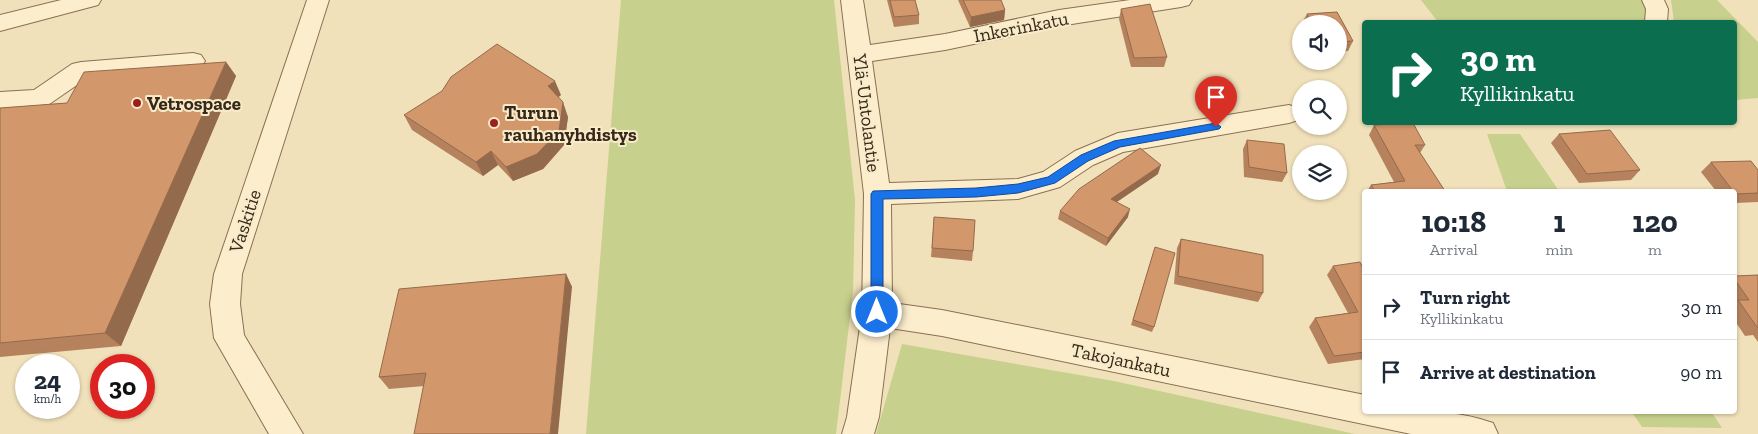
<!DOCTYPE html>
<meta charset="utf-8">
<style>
body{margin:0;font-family:"Zilla Slab",serif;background:#f6f6f7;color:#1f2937;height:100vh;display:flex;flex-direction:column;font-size:19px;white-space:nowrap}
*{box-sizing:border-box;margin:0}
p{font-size:16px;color:#747a83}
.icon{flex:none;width:28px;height:28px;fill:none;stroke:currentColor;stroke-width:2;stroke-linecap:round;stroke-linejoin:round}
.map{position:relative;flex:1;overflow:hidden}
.details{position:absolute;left:1362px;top:189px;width:375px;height:225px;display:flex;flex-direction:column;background:#fff;border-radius:5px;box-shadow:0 1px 4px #0004}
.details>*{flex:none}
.guide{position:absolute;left:1362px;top:20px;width:375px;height:105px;border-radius:5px;box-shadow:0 1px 4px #0004;background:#0b6e4f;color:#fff;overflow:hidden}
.buttons{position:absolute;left:1292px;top:15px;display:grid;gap:10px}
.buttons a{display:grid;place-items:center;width:55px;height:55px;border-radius:50%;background:#fff;box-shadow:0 1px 4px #0004;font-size:25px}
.speed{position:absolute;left:15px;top:354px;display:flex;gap:10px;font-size:25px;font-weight:700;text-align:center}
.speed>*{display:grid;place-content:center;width:65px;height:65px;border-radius:50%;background:#fff;box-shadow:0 1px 4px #0004;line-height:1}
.speed small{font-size:12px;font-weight:400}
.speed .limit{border:8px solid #d22;background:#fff;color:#111}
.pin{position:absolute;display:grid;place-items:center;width:42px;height:42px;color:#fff;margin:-51px -21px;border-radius:50% 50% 50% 0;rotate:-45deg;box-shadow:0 0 5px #0007}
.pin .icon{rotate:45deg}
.me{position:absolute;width:55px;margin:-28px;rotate:0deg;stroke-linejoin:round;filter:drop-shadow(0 0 4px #0008)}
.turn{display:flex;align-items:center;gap:18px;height:105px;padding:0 15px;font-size:22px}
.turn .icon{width:65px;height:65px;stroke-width:2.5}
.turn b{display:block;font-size:35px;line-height:42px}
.eta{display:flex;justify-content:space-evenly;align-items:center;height:85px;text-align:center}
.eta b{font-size:30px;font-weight:700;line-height:35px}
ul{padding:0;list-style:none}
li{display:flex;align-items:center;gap:15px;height:65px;padding:0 15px;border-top:1px solid #e0e1e3}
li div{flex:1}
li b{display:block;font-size:19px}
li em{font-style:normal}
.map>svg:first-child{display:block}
.green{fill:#c8d08d}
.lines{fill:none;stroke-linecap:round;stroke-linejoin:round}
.minor-casing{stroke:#897053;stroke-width:2}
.minor{fill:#fceecd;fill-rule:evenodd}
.wall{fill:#b5825d}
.shaded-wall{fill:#946a4c}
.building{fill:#d3976c;stroke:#946a4c}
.route{fill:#1a73e8;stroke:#114b97}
.poi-dot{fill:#9e1e1e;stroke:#f8ebca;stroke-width:2}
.labels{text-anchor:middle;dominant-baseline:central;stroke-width:4;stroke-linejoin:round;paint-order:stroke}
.street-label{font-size:19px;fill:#372819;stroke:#f8ebca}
.poi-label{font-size:19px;font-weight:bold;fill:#372819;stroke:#f8ebca;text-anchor:start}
</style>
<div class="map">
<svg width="1758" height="434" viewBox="0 0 1758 434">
<rect width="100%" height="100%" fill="#f1e1ba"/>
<path class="green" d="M621 0H834L855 200 853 292 836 434H586Z
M1421 0H1643L1646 12 1645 22H1438Z
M1671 0H1717L1758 42V98L1735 100V22H1674Z
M1487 134H1520L1559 191H1507Z
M902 344 1114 381 1355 434H876Z
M1631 411H1711L1722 428 1642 427Z"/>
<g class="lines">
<defs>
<path id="minor" d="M61 0H101L98 5 0 31V15Z
M307 0H329L242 274 240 304 244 335 303 434H269L214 338 210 304 214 274Z
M841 0H863L870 45 945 34 1059 10 1130 0H1192L1189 5 1181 7 1059 26 945 50 872 61 889 183 1018 179 1043 172 1075 151 1118 133 1289 105 1298 108 1301 113 1298 120 1289 123 1123 152 1093 165 1060 187 1018 199 891 204 892 303 942 310 1365 395V411C1408 411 1452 408 1493 423L1498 434H1411L942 336 890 328 879 417 874 434H842L847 417 862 313 864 194Z
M1642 0H1664L1668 9 1667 22H1645L1646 9Z
M193 53 201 55 205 61 201 67 193 69 87 78 48 105 39 108 0 110V92L34 90 72 64 81 62Z"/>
</defs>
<use href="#minor" class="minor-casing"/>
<use href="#minor" class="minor"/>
</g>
<path class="wall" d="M887 0H915L919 15V24L894 27Z
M958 0H1001L1005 10 1004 20 970 27Z
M1121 9 1167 57 1164 67H1131L1119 19Z
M1337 12 1353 41 1348 51 1339 52V24L1302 23 1307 14Z
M226 62 236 76 121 346 0 357V108L67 103Z
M561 95 558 97 568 117 564 145 543 169 513 181 498 165 483 176 412 130 404 115Z
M1374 125 1425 145 1420 153 1445 191H1367L1371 185 1394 182 1369 135Z
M1559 134 1640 170 1631 180 1579 183 1551 143Z
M1247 140 1287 173 1282 182 1244 177 1243 149Z
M1711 162 1758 170V202L1735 203V191H1716L1701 172Z
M1158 174 1117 202 1128 217 1106 246 1058 219 1060 211Z
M934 217 973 251 972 261 931 257Z
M1181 239 1263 293 1258 302 1174 284 1177 248Z
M1155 247 1154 327 1152 332 1131 325Z
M1333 266 1365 272V359L1328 364 1309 327 1315 318 1348 313 1327 275Z
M566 274 572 287 424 386 389 389 379 377Z
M1758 275V342L1753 335 1745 336 1735 321V276Z"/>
<path class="shaded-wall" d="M1005 10 1004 20 970 27 971 17Z
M226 62 236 76 121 346 105 333Z
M555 81 561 95 554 101 548 86Z
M563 102 568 117 564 145 543 169 513 181 506 167Z
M491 151 498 165 483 176 476 162Z
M1161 165 1158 174 1109 207 1111 199Z
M1130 209 1128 217 1106 246 1108 238Z
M566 274 572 287 558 434H550Z"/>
<path class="building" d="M890 0H915L919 15 894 17Z
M963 0H1001L1005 10 971 17Z
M1150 4 1167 57 1134 58 1121 9Z
M1337 12 1353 41 1339 42V24H1312L1307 14Z
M497 44 555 81 548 86 563 102 559 131 537 154 506 167 491 151 476 162 404 115 442 91 451 77Z
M226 62 105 333 0 343V108L67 103 84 72Z
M1413 123 1425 145H1415L1445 191H1375L1371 185 1405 181 1374 125Z
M1610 130 1640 170 1587 174 1559 134Z
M1247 140 1284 144 1287 173 1249 167Z
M1140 148 1161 165 1111 199 1130 209 1108 238 1060 211 1079 189Z
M1751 161 1758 170V193L1736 194 1735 191H1733L1711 162Z
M934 217 975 220 973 251 932 248Z
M1181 239 1263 255V293L1178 276Z
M1155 247 1175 253 1154 327 1133 320Z
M1360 262 1365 272V352L1334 356 1315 318 1358 312 1333 266Z
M566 274 550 434H414L426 373 379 377 399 289Z
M1758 275V327H1757L1738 300H1749L1735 280V276Z"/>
<path class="route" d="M1216 123 1221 127 1219 129 1120 147 1088 161 1055 183 1018 193 976 197 883 199V312L881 316 877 318 873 316 871 312V194L873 191 976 188 1018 184 1048 177 1081 155 1114 141Z"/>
<g class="poi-dot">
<circle cx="137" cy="103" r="5"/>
<circle cx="494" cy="123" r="5"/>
</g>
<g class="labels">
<g class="street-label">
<text transform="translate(1021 27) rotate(-11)">Inkerinkatu</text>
<text transform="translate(867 113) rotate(83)">Ylä-Untolantie</text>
<text transform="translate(245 221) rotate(-72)">Vaskitie</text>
<text transform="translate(1121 360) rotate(12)">Takojankatu</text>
</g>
<g class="poi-label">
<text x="147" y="103">Vetrospace</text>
<text x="504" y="112">Turun<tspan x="504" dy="22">rauhanyhdistys</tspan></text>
</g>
</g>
</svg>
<div class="buttons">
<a><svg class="icon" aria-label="sound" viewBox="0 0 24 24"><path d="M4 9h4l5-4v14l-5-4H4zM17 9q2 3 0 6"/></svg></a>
<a><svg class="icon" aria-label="search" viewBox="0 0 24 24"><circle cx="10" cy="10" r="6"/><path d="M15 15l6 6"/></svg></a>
<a><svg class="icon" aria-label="layers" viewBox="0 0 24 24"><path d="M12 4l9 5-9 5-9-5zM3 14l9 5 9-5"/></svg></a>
</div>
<div class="speed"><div>24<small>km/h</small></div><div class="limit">30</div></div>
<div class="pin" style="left:1216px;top:127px;background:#d93025"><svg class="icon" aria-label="arrive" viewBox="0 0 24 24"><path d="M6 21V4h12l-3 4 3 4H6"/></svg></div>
<svg class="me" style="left:877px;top:312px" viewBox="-20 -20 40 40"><circle r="17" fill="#1a73e8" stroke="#fff" stroke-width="3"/><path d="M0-11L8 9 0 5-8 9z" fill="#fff"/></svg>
<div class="guide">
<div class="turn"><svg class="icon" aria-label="right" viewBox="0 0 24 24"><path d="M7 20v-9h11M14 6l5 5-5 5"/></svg><div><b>30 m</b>Kyllikinkatu</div></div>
</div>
<section class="details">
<div class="eta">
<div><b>10:18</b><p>Arrival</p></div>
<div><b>1</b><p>min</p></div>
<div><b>120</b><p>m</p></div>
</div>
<ul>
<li><svg class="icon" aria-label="right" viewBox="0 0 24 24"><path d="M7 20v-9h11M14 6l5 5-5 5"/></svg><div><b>Turn right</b><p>Kyllikinkatu</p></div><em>30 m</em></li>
<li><svg class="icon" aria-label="arrive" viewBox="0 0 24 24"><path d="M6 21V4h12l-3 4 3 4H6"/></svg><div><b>Arrive at destination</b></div><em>90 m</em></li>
</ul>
</section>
</div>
